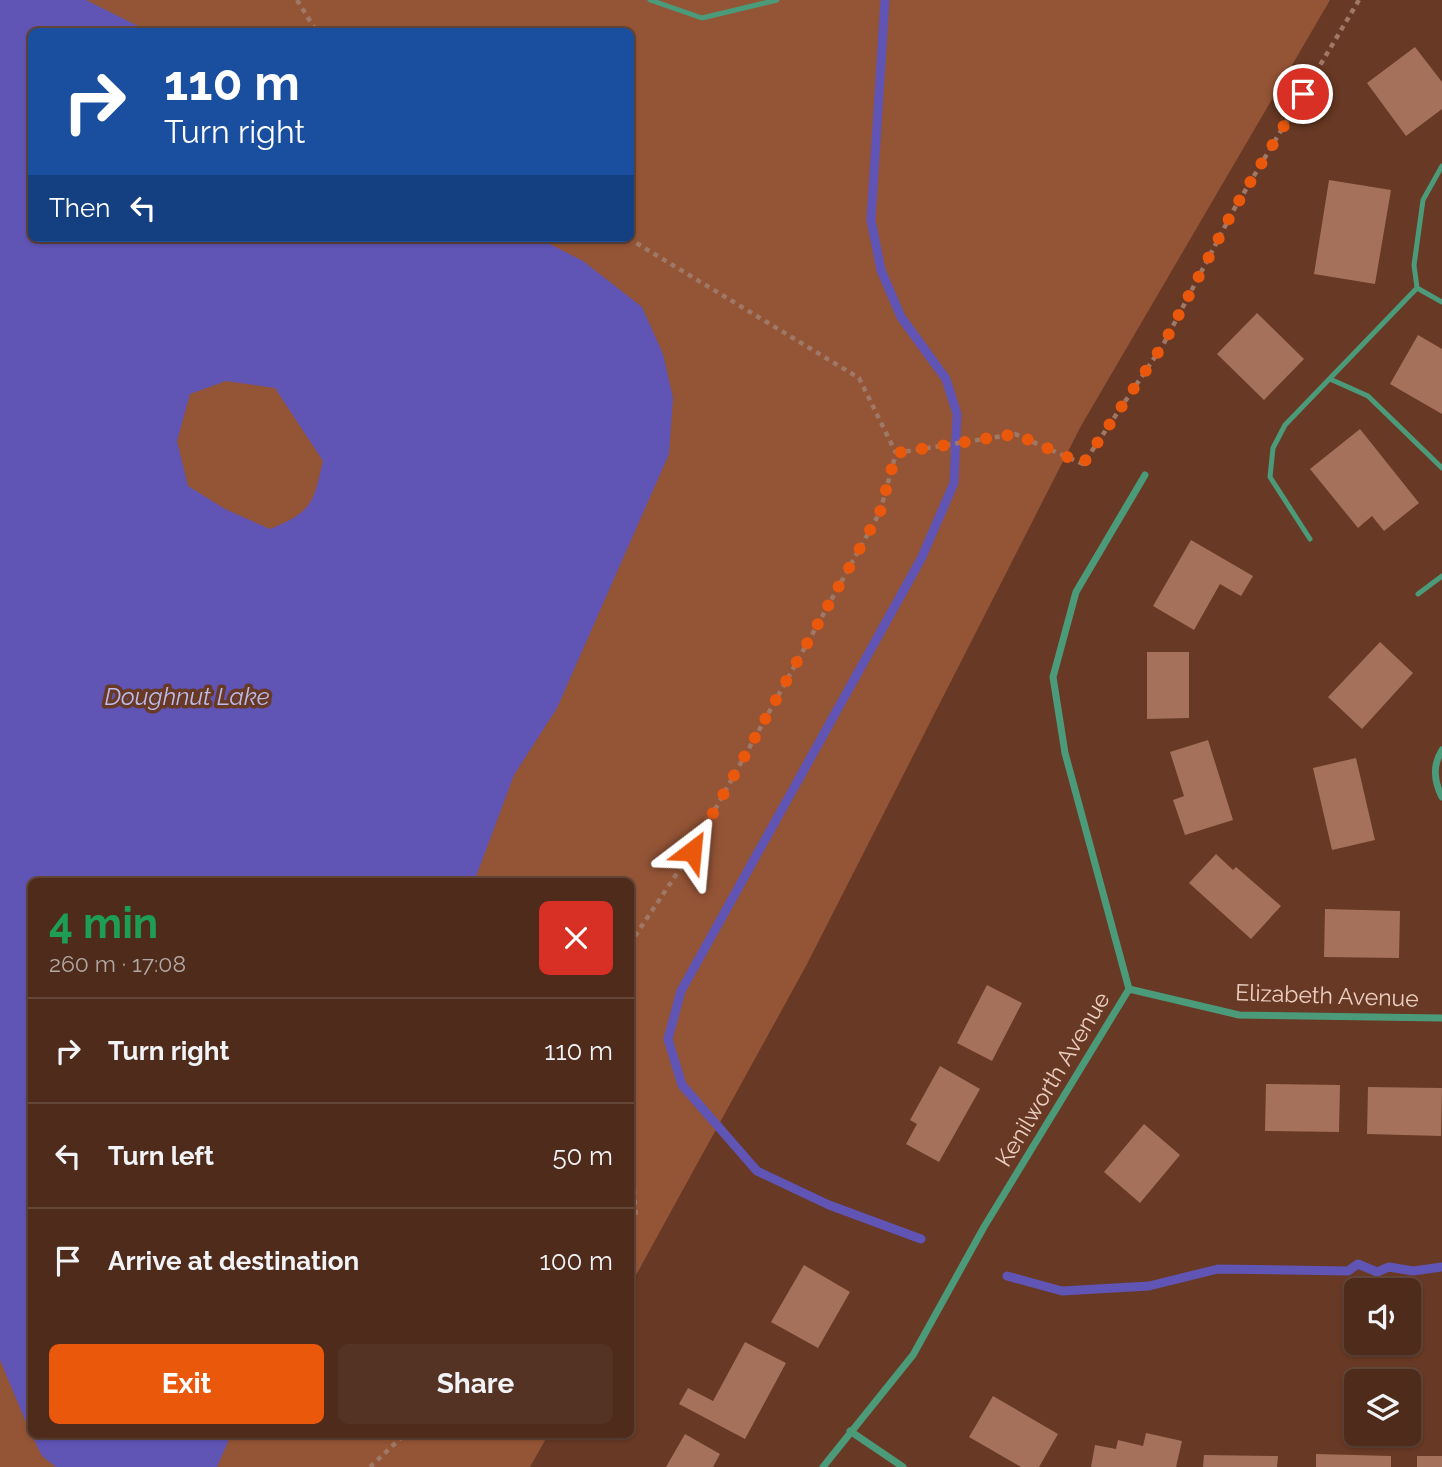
<!DOCTYPE html>
<meta charset="utf-8">
<style>
body{margin:0;font-family:Raleway,sans-serif;background:#553324;color:#f1f3f6;height:100vh;display:flex;flex-direction:column;font-size:26px;white-space:nowrap}
*{box-sizing:border-box;margin:0}
p{font-size:23px;color:#b3a7a3}
.icon{flex:none;width:38px;height:38px;fill:none;stroke:currentColor;stroke-width:2;stroke-linecap:round;stroke-linejoin:round}
.map{position:relative;flex:1;overflow:hidden}
.sheet{position:absolute;left:28px;top:878px;width:606px;height:560px;display:flex;flex-direction:column;background:#4e2b1b;border-radius:10px;box-shadow:0 2px 5px #0004,0 0 0 2px #65473a}
.sheet>*{flex:none}
.banner{position:absolute;left:28px;top:28px;width:606px;height:214px;border-radius:10px;box-shadow:0 2px 5px #0004,0 0 0 2px #65473a;background:#1a4fa0;color:#fff;overflow:hidden}
.buttons{position:absolute;left:1344px;top:1278px;display:grid;gap:14px}
.buttons a{display:grid;place-items:center;width:77px;height:77px;border-radius:10px;background:#4e2b1b;box-shadow:0 2px 5px #0004,0 0 0 2px #65473a;font-size:35px}
.pin{position:absolute;display:grid;place-items:center;width:60px;height:60px;color:#fff;margin:-30px;border:4px solid #fff;border-radius:50%;box-shadow:0 2px 7px #0007}
.me{position:absolute;width:77px;margin:-38px;rotate:29deg;stroke-linejoin:round;filter:drop-shadow(0 0 5px #0008)}
.turn{display:flex;align-items:center;gap:24px;height:147px;padding:0 21px;font-size:32px}
.turn .icon{width:91px;height:91px;stroke-width:2.5}
.turn b{display:block;font-size:49px;line-height:60px}
.then{display:flex;align-items:center;height:66px;padding:0 21px;background:#0003;gap:14px;font-size:26px}
.round{display:grid;place-items:center;flex:none;width:74px;height:74px;border-radius:10px;background:#553324}
.summary{display:flex;align-items:center;justify-content:space-between;height:119px;padding:0 21px}
h1{font-size:42px;font-weight:700;line-height:52px;color:#1e9e55}
.button{display:flex;gap:14px;margin-top:auto;padding:14px 21px}
.button a{flex:1;height:80px;border-radius:10px;background:#ea580c;color:#fff;font-size:28px;font-weight:700;line-height:80px;text-align:center}
.button a+a{background:#553324;color:#f1f3f6}
ul{padding:0;list-style:none}
li{display:flex;align-items:center;gap:21px;height:105px;padding:0 21px;border-top:2px solid #65473a}
li div{flex:1}
li b{display:block;font-size:26px}
li em{font-style:normal}
.map>svg:first-child{display:block}
.green{fill:#945436;fill-rule:evenodd}
.water{fill:#6054b5;fill-rule:evenodd}
.lines{fill:none;stroke-linecap:round;stroke-linejoin:round}
.stream{stroke:#6054b5;stroke-width:9}
.building{fill:#a5715a}
.path{stroke:#9f7866;stroke-width:4.5;stroke-dasharray:5 5;stroke-linecap:butt}
.lane{stroke:#4b9b7b;stroke-width:5}
.street{stroke:#4b9b7b;stroke-width:7}
.route{stroke:#ea580c;stroke-width:12;stroke-dasharray:0 21.6}
.labels{text-anchor:middle;dominant-baseline:central;stroke-width:7;stroke-linejoin:round;paint-order:stroke}
.street-label{font-size:23px;fill:#eccfc2;stroke:#683924}
.water-label{font-size:24px;font-style:italic;fill:#bcbbee;stroke:#683924}
</style>
<div class="map">
<svg width="1442" height="1467" viewBox="0 0 1442 1467">
<rect width="100%" height="100%" fill="#683924"/>
<path class="green" d="M0 0H1330L1081 426 806 966 630 1286V882H32V1435H548L530 1467H0ZM32 32H630V238H32Z"/>
<path class="water" d="M0 0H86L148 31 32 32V238H538L583 261 642 307 663 354 673 398 669 454 557 708 514 775 474 882H32L31 1434 0 1360ZM226 381 275 388 323 461C313 504 313 511 270 529L225 509 188 486 177 441 190 394Z
M32 1435H231L217 1467H56L42 1456Z"/>
<g class="lines">
<path class="stream" d="M885 0 871 220 881 270 901 317 946 379 957 414 954 483 921 559 681 991 668 1039 682 1085 757 1171 829 1205 921 1239
M1007 1276 1062 1291 1149 1286 1218 1269 1348 1271 1358 1264 1377 1272 1389 1267 1413 1271 1442 1267"/>
</g>
<path class="building" d="M1415 47 1442 82V109L1406 136 1367 83Z
M1329 180 1391 190 1375 284 1314 274Z
M1257 313 1304 359 1264 400 1217 354Z
M1418 335 1442 349V414L1390 384Z
M1360 429 1419 503 1384 531 1372 516 1358 528 1310 469Z
M1191 540 1253 576 1241 596 1220 584 1194 630 1153 606Z
M1380 642 1413 673 1362 729 1328 697Z
M1147 652H1189V718L1147 719Z
M1208 740 1233 820 1185 835 1173 800 1184 796 1170 752Z
M1356 758 1375 840 1332 850 1313 768Z
M1216 854 1233 870 1236 867 1281 906 1251 939 1189 883Z
M1325 909 1400 911 1399 958 1324 957Z
M987 985 1022 1003 992 1061 957 1043Z
M940 1066 980 1089 939 1162 906 1144 917 1124 910 1120Z
M1266 1084 1340 1085 1339 1132 1265 1131Z
M1368 1087 1442 1088 1441 1136 1367 1134Z
M1144 1124 1180 1155 1140 1203 1104 1172Z
M804 1265 850 1292 818 1348 771 1322Z
M745 1342 786 1363 745 1439 679 1404 688 1388 713 1401Z
M993 1396 1058 1434 1039 1467H1021L969 1437Z
M1146 1433 1182 1441 1176 1467H1091L1095 1445 1116 1449 1118 1440 1143 1446Z
M685 1434 720 1454 713 1467H666Z
M1316 1454 1391 1456V1467H1316Z
M1204 1455 1278 1456 1277 1467H1203Z
M1417 1456H1442V1467H1417Z"/>
<g class="lines">
<path class="path" d="M297 0 317 32
M628 238 859 378 896 453 880 512 692 851 635 936 630 949
M896 453 1015 434 1083 464 1163 345 1233 211 1359 0
M630 1140 636 1215 630 1224
M370 1467 404 1435"/>
<path class="lane" d="M650 0 702 18 777 0
M1442 166 1423 200 1414 265 1417 288 1442 302
M1330 379 1368 396 1442 468
M1310 539 1270 477 1273 448 1285 425 1417 288
M1418 594 1442 576"/>
<path class="street" d="M1442 750C1432 766 1434 781 1442 797
M1129 989 1239 1015 1442 1018
M850 1431 903 1467
M823 1467 913 1355 984 1227 1129 989 1065 753 1053 677 1076 592 1145 475"/>
</g>
<g class="lines">
<path class="route" d="M692 851 880 512 896 453 1015 434 1083 464 1163 345 1233 211 1303 94"/>
</g>
<g class="labels">
<g class="street-label">
<text transform="translate(1327 995) rotate(2)">Elizabeth Avenue</text>
<text transform="translate(1052 1079) rotate(-59)">Kenilworth Avenue</text>
</g>
<g class="water-label">
<text x="187" y="696">Doughnut Lake</text>
</g>
</g>
</svg>
<div class="buttons">
<a><svg class="icon" aria-label="sound" viewBox="0 0 24 24"><path d="M4 9h4l5-4v14l-5-4H4zM17 9q2 3 0 6"/></svg></a>
<a><svg class="icon" aria-label="layers" viewBox="0 0 24 24"><path d="M12 4l9 5-9 5-9-5zM3 14l9 5 9-5"/></svg></a>
</div>
<div class="pin" style="left:1303px;top:94px;background:#d93025"><svg class="icon" aria-label="arrive" viewBox="0 0 24 24"><path d="M6 21V4h12l-3 4 3 4H6"/></svg></div>
<svg class="me" style="left:692px;top:851px" viewBox="-20 -20 40 40"><path d="M0-17L14 15 0 8-14 15z" fill="#ea580c" stroke="#fff" stroke-width="4"/></svg>
<div class="banner">
<div class="turn"><svg class="icon" aria-label="right" viewBox="0 0 24 24"><path d="M7 20v-9h11M14 6l5 5-5 5"/></svg><div><b>110 m</b>Turn right</div></div>
<div class="then">Then<svg class="icon" aria-label="left" viewBox="0 0 24 24"><path d="M17 20v-9H6M10 6l-5 5 5 5"/></svg></div>
</div>
<section class="sheet">
<div class="summary"><div><h1>4 min</h1><p>260 m · 17:08</p></div><a class="round" style="background:#d93025;color:#fff"><svg class="icon" aria-label="close" viewBox="0 0 24 24"><path d="M6 6l12 12M18 6L6 18"/></svg></a></div>
<ul>
<li><svg class="icon" aria-label="right" viewBox="0 0 24 24"><path d="M7 20v-9h11M14 6l5 5-5 5"/></svg><div><b>Turn right</b></div><em>110 m</em></li>
<li><svg class="icon" aria-label="left" viewBox="0 0 24 24"><path d="M17 20v-9H6M10 6l-5 5 5 5"/></svg><div><b>Turn left</b></div><em>50 m</em></li>
<li><svg class="icon" aria-label="arrive" viewBox="0 0 24 24"><path d="M6 21V4h12l-3 4 3 4H6"/></svg><div><b>Arrive at destination</b></div><em>100 m</em></li>
</ul>
<div class="button"><a>Exit</a><a>Share</a></div>
</section>
</div>
